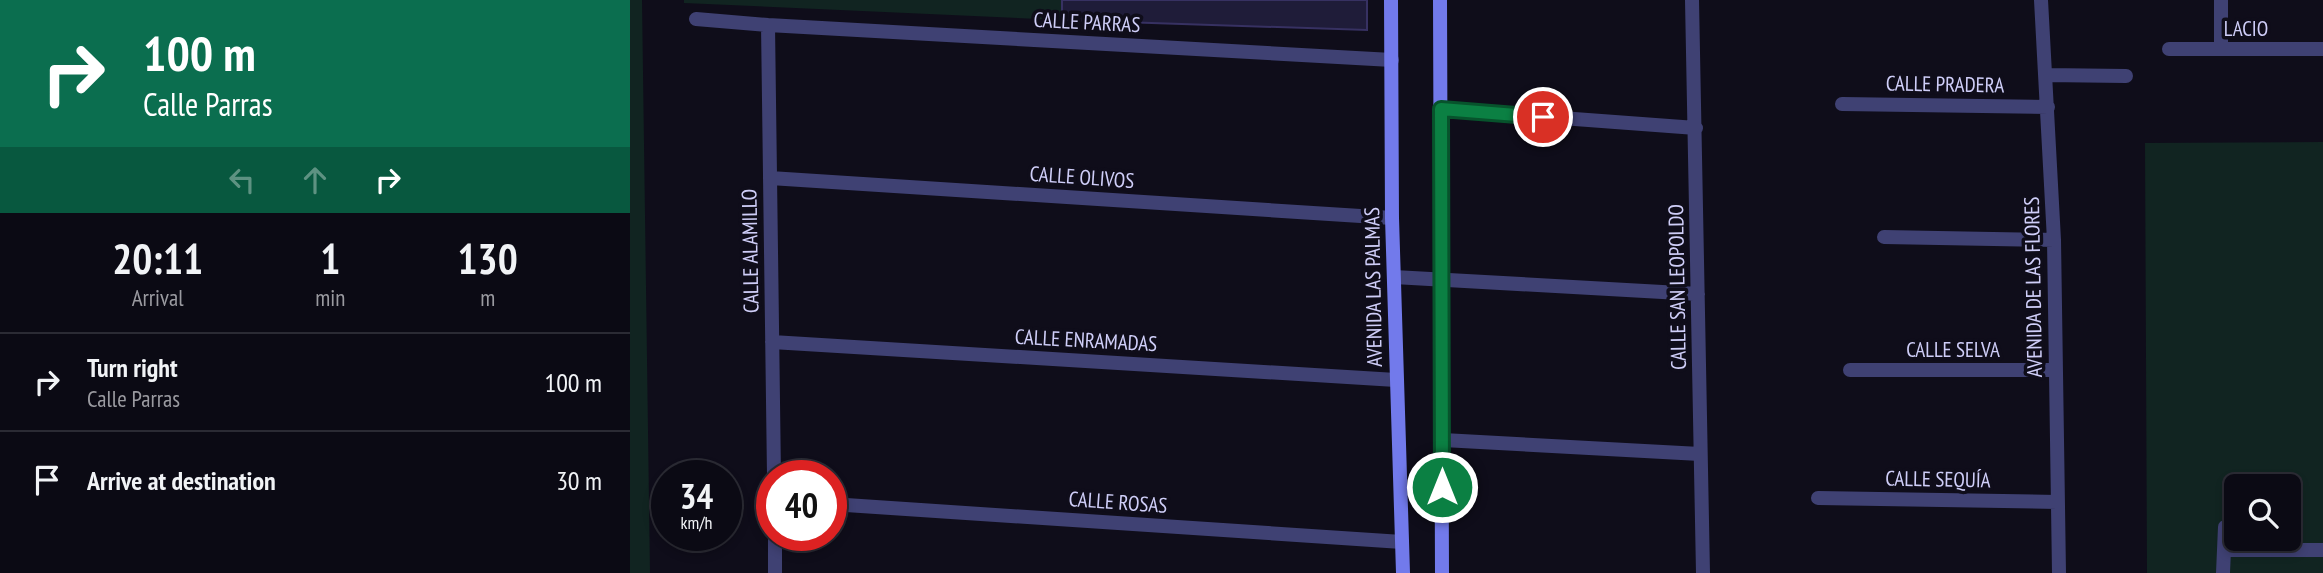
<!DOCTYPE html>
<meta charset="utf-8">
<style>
body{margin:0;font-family:"PT Sans Narrow",sans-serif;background:#191822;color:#f1f3f6;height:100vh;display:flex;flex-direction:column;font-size:26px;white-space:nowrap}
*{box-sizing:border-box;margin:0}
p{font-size:23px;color:#9a9aa0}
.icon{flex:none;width:38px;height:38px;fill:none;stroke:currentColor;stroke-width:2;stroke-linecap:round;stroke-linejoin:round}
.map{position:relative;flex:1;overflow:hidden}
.sheet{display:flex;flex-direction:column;background:#0b0a14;width:630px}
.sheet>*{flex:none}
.guide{background:#0b6e4f;color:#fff;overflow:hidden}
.buttons{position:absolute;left:1594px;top:474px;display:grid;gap:14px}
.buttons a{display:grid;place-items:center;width:77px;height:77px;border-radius:10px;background:#0b0a14;box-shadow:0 4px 10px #0003,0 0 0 2px #2b2b34;font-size:35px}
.speed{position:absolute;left:21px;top:460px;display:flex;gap:14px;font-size:35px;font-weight:700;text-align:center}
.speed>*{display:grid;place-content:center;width:91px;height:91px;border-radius:50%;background:#0b0a14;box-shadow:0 4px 10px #0003,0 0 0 2px #2b2b34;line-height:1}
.speed small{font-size:18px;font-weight:400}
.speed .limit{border:10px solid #d22;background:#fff;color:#111}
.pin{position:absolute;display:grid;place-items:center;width:60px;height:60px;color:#fff;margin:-30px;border:4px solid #fff;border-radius:50%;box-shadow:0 2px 7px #0007}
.me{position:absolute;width:77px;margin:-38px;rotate:0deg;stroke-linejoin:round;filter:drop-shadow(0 0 5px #0008)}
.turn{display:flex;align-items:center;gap:24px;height:147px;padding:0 28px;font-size:32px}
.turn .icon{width:91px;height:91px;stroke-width:2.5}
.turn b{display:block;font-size:49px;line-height:60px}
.lanes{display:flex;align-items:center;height:66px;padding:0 28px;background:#0003;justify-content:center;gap:35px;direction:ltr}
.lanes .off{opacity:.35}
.eta{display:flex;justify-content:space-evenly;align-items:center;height:119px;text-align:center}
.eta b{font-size:42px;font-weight:600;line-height:49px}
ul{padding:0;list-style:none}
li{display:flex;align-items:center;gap:21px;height:98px;padding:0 28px;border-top:2px solid #2b2b34}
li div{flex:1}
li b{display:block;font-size:26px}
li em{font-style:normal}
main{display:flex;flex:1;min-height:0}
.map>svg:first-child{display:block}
.green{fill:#112421;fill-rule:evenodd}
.building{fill:#1f1c39;stroke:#373162;stroke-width:2}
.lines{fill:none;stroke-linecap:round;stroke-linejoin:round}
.street{stroke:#3f4173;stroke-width:14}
.secondary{stroke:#727aeb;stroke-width:14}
.route-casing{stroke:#07532c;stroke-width:18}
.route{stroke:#0b8043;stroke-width:12}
.labels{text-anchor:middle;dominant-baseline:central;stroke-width:7;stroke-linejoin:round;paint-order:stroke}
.street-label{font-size:21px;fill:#cfcef8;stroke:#0f0d1a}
</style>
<main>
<section class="sheet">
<div class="guide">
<div class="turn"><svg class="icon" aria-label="right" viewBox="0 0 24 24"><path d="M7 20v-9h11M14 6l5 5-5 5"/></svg><div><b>100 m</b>Calle Parras</div></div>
<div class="lanes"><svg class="icon off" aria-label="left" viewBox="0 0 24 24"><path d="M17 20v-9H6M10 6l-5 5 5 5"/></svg><svg class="icon off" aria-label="ahead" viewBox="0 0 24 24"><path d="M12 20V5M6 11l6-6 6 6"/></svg><svg class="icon" aria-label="right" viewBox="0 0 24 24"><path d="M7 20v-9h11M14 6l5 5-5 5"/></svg></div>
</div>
<div class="eta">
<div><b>20:11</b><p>Arrival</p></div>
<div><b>1</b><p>min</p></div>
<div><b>130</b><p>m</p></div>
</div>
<ul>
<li><svg class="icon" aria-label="right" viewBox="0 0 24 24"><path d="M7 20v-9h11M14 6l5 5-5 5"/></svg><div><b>Turn right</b><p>Calle Parras</p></div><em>100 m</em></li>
<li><svg class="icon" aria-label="arrive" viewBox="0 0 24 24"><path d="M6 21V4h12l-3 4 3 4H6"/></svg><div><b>Arrive at destination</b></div><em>30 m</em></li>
</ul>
</section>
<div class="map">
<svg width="1693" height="573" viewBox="0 0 1693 573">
<rect width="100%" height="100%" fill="#0f0d1a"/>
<path class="green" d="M0 0H12L20 573H0Z
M54 0H432V20L54 3Z
M1693 142V573H1517L1515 143ZM1606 486H1659V539H1606Z"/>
<path class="building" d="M432 0H737V30L432 20Z"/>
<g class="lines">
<path class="street" d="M1062 0 1073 573
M1411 0 1424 240 1429 573
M1591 0V49
M66 19 138 25 762 60
M138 25 144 476
M1539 49H1693
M1416 75 1496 76
M1212 104 1418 107
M811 109 1066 128
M140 178 762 218
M1254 237 1424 240
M764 277 1068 294
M142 342 766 380
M1220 370H1426
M813 440 1070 454
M1188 498 1427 502
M201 504 772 542
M145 536V573
M1594 550H1693
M1593 573 1595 527"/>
<path class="secondary" d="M761 0 762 218 773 573
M810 0 812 573"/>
</g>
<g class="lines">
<defs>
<path id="route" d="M812 487 811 109 913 117"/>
</defs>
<use href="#route" class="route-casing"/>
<use href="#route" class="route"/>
</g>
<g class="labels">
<g class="street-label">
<text transform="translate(457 22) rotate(3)">CALLE PARRAS</text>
<text x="1616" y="28">LACIO</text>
<text transform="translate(1315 84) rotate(1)">CALLE PRADERA</text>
<text transform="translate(452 177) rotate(4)">CALLE OLIVOS</text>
<text transform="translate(120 251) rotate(-91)">CALLE ALAMILLO</text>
<text transform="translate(743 287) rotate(-91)">AVENIDA LAS PALMAS</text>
<text transform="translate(1047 287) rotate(-91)">CALLE SAN LEOPOLDO</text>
<text transform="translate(1403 287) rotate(-91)">AVENIDA DE LAS FLORES</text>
<text transform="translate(456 340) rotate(3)">CALLE ENRAMADAS</text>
<text x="1323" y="349">CALLE SELVA</text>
<text transform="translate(1308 479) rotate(1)">CALLE SEQUÍA</text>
<text transform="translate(488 502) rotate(4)">CALLE ROSAS</text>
</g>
</g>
</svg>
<div class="buttons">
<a><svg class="icon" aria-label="search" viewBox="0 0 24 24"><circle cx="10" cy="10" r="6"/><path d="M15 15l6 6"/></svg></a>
</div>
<div class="speed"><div>34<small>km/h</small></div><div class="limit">40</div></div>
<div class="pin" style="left:913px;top:117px;background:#d93025"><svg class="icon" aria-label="arrive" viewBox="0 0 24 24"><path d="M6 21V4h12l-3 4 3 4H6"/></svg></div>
<svg class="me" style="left:812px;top:487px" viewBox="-20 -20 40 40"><circle r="17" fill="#0b8043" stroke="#fff" stroke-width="3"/><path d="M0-11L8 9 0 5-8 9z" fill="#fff"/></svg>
</div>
</main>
